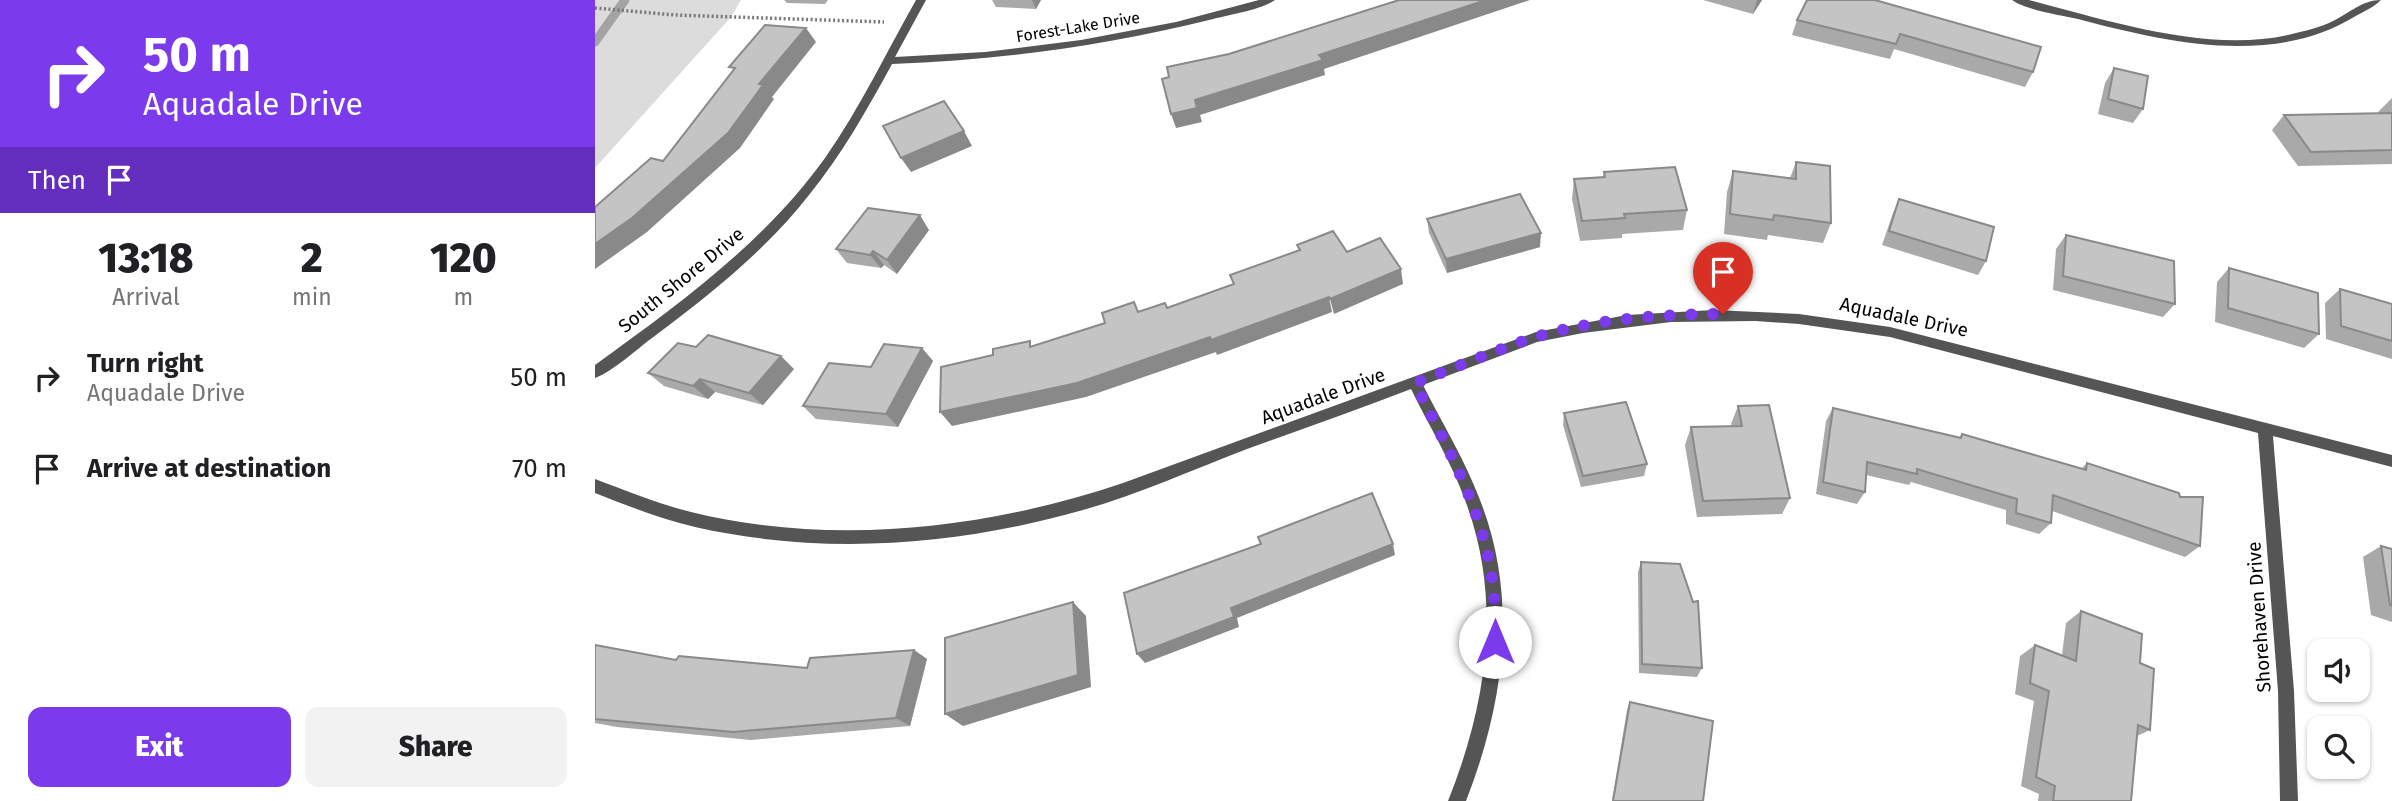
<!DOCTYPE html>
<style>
body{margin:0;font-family:"Fira Sans",sans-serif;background:#f2f2f2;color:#202124;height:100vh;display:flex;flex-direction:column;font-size:26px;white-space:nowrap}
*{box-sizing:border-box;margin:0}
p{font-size:23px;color:#757577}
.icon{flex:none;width:38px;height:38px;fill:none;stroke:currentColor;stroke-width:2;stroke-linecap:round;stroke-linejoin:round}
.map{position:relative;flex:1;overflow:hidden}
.sheet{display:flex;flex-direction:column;background:#fff;width:595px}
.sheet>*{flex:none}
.hud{background:#7c3aed;color:#fff;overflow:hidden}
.buttons{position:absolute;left:1712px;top:639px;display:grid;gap:14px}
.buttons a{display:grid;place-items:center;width:63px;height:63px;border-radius:14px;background:#fff;box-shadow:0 2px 5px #0004;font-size:35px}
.pin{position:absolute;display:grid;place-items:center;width:60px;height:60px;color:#fff;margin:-72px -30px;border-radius:50% 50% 50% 0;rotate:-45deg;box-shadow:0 0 7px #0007}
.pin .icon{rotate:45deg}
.me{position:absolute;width:77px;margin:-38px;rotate:0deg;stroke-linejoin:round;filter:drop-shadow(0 0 5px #0008)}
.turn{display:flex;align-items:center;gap:24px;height:147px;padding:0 28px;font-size:32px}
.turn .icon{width:91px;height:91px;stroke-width:2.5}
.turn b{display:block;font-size:49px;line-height:60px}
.then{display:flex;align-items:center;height:66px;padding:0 28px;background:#0003;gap:14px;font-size:26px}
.eta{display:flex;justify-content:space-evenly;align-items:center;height:119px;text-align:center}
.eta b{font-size:42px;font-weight:800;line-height:49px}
.primary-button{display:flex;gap:14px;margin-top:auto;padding:14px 28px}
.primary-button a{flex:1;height:80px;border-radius:14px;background:#7c3aed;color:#fff;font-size:28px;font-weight:800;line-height:80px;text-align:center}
.primary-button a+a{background:#f2f2f2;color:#202124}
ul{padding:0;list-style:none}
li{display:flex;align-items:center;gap:21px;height:91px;padding:0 28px}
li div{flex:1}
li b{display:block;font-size:26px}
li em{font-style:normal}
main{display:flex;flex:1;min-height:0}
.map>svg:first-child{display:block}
.green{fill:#dcdcdc}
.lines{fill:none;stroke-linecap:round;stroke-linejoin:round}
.stream{stroke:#a3a3a3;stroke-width:9}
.path{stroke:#777;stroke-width:3.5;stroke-dasharray:2 2.5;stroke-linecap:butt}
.street{fill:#555;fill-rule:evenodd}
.wall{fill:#a9a9a9}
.shaded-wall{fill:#898989}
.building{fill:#c4c4c4;stroke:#898989;stroke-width:2}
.route{stroke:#7c3aed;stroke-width:12;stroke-dasharray:0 21.6}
.labels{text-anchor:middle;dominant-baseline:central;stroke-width:5;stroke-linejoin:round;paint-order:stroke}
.far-street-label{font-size:16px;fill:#000;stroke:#fff}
.street-label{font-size:19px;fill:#000;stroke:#fff}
</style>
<main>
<section class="sheet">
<div class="hud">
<div class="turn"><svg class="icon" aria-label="right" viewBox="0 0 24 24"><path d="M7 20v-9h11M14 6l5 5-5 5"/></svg><div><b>50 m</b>Aquadale Drive</div></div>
<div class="then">Then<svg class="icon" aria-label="arrive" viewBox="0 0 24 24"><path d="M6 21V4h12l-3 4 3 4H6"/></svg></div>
</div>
<div class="eta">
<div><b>13:18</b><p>Arrival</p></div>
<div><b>2</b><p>min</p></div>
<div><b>120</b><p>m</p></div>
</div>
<ul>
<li><svg class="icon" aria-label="right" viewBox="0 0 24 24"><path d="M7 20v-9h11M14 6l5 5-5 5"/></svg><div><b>Turn right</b><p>Aquadale Drive</p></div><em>50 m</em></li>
<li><svg class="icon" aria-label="arrive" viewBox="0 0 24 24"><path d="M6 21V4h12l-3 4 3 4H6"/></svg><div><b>Arrive at destination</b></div><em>70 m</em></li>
</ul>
<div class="primary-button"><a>Exit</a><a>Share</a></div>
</section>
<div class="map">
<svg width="1797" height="801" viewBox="0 0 1797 801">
<rect width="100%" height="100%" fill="#fff"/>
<path class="green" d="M0 0H146L136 17 0 168Z"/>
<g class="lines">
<path class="stream" d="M0 42 30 0"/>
<path class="path" d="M0 8 80 15 289 22"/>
<path class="street" d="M321 0H331L300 57 390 52 486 40 581 22 664 0H680C666 10 632 15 614 20 509 46 404 60 297 64 272 110 247 154 214 195 172 249 116 294 61 335 44 347 19 371 0 378V365C84 304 169 243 230 158 265 108 291 53 321 0Z
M1417 0H1434C1515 21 1614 54 1697 34 1710 31 1726 27 1738 21 1755 13 1767 0 1786 0 1779 7 1768 12 1759 17 1677 67 1570 42 1483 19 1465 15 1431 10 1417 0Z
M1118 310 1204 314 1295 327 1797 455V467L1678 436 1699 691 1703 801H1685L1683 691 1663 433 1295 337 1204 324 1160 321 1076 322 988 333 942 342 828 385C847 423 870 460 885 500 924 599 909 704 871 801H853C892 704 908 600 870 500 856 461 834 426 816 389 762 410 707 429 652 449 597 470 544 494 488 510 362 546 228 556 100 527 66 519 33 506 0 493V479C32 491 63 504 96 512 238 547 391 529 528 483L941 332 1032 315Z"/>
</g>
<path class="wall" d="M189 0H233L230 4 192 3Z
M397 0H446L441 9 401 7Z
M1108 0H1167L1158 14Z
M1212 0 1438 72 1430 87 1299 49 1295 59 1197 35 1202 20Z
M1519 68 1548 109 1538 123 1503 114 1510 83Z
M1797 98V164L1703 166 1677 130 1689 115 1784 113 1783 112Z
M1201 162 1236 223 1228 243 1173 235 1172 240 1129 234 1132 192 1138 171 1195 178Z
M1009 172 1092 210 1088 230 1027 234V238L985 241 977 199 979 179 1008 177Z
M1304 199 1391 261 1383 275 1287 245 1298 213Z
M832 219 945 247 852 273 834 233Z
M334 230 302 274 289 265 286 268 252 263 241 249Z
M1471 235 1580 304 1568 317 1458 290 1461 249Z
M1634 268 1724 334 1709 348 1620 322 1622 282Z
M1745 289 1797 304V359L1731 339 1730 303Z
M101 347 199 369 168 405 120 392 113 399 69 386 53 373Z
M327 348 338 361 303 427 221 419 208 406 276 367Z
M1143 406 1195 498 1187 514 1102 517 1090 445 1096 427 1137 426 1136 424Z
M1238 408 1364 438 1367 434 1487 468 1492 463 1585 497 1605 546 1590 557 1457 511 1456 523 1444 534 1411 524V510L1316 482 1314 485 1271 475 1270 492 1262 504 1221 494 1231 421Z
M969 413 1052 464 1049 476 986 487 968 425Z
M1786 546 1797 549V622L1776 615 1768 557Z
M1046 562 1107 668 1102 677 1044 673 1043 572Z
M1486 611 1545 663 1555 730 1542 736 1536 801H1443L1444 794 1426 786 1439 701 1420 694 1425 656 1440 645 1467 655 1471 623Z
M0 645 81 660 212 668 319 650 332 659 315 726 156 740 22 727 0 723Z
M1035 702 1108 801H1017L1032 710Z"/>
<path class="shaded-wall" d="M437 0H446L441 9Z
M891 0H935L729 69 730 75 605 115 607 122 581 128 576 114 600 100 724 55Z
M1162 0H1167L1158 14Z
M211 28 221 42 177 97 179 99 145 148 52 232 0 269V244L164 84Z
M369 131 377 146 316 172 306 158Z
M325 215 334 230 302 274 292 260Z
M946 233 945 247 852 273 851 259Z
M278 251 289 265 286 268 275 255Z
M806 269 808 284 739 314 735 299Z
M734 297 737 312 622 355 616 340Z
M615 337 621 352 491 397 357 426 345 412Z
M327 348 338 361 303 427 291 414Z
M186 356 199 369 168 405 154 393Z
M105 379 120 392 113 399 98 386Z
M798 544 800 555 642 618 644 627 550 663 542 654 636 608Z
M478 602 491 616 496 687 368 726 350 714Z
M319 650 332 659 315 726 301 718Z"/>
<path class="building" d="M804 0H891L724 55 728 60 600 100 602 108 576 114 567 79 574 77 572 67 634 54Z
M1212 0H1280L1446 47 1438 72 1305 34 1301 44 1202 20Z
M170 25 211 28 164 84 168 85 133 133 37 218 0 244V207L56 158 68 161 140 68 134 67Z
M1519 68 1553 76 1548 109 1513 99Z
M349 101 369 131 306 158 288 126Z
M1797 113V150L1716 152 1689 115Z
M1201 162 1235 166 1236 223 1179 215 1178 220 1135 214 1138 171 1201 179Z
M1080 167 1092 210 1029 214 1030 218 987 221 979 179 1010 177 1009 172Z
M925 194 946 233 851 259 832 219Z
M1304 199 1399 227 1391 261 1294 231Z
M273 208 325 215 292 260 278 251 275 255 241 249Z
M738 231 752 252 785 238 806 269 735 299 734 297 616 340 615 337 482 383 345 412 346 367 398 355V349L435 341V347L510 323 507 313 539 302 543 312 570 303 572 308 639 284 635 275 705 250 702 245Z
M1471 235 1579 261 1580 304 1468 276Z
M1634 268 1723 293 1724 334 1633 308Z
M1745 289 1797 304V341L1746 326Z
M113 335 186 356 154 393 105 379 98 386 53 373 83 343 101 347Z
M289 344 327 348 291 414 208 406 234 363 276 367Z
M1031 402 1052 464 988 476 969 413Z
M1174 405 1195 498 1108 501 1096 427 1147 426 1143 406Z
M1238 408 1366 438 1367 434 1491 470 1492 463 1584 493 1585 497H1608L1605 546 1458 495 1456 523 1421 513 1422 499 1322 469V474L1272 462 1270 492 1228 482Z
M777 493 798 544 636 608 639 617 542 654 529 593 666 544 663 537Z
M1786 546 1797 549V606L1795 605Z
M1046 562 1085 564 1098 602 1103 601 1107 668 1047 664Z
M478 602 483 675 350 714V638Z
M1486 611 1547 634 1545 663 1559 669 1555 730 1543 725 1536 801H1458L1460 786 1441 777 1454 691 1435 683 1440 645 1481 661Z
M0 645 81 660 84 656 212 668 215 658 319 650 301 718 138 732 0 719Z
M1035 702 1118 721 1108 801H1018Z"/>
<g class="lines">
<path class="route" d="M900 642C904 536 865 474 820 383 860 368 900 350 941 337 1001 319 1066 314 1128 314"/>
</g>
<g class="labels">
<g class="far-street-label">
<text transform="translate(483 27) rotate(-9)">Forest-Lake Drive</text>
</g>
<g class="street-label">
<text transform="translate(86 280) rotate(-39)">South Shore Drive</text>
<text transform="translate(1309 317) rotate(12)">Aquadale Drive</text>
<text transform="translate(728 396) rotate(-20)">Aquadale Drive</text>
<text transform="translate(1664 617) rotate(-94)">Shorehaven Drive</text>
</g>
</g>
</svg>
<div class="buttons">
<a><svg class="icon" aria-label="sound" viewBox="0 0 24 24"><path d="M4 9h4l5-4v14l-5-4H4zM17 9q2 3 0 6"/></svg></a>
<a><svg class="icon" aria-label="search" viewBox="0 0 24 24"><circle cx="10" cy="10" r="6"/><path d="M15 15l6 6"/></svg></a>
</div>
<div class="pin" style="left:1128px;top:314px;background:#d93025"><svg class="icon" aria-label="arrive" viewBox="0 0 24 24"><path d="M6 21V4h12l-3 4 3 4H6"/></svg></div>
<svg class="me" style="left:900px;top:642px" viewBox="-20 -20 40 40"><circle r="19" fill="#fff"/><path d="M0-13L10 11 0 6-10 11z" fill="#7c3aed"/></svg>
</div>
</main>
